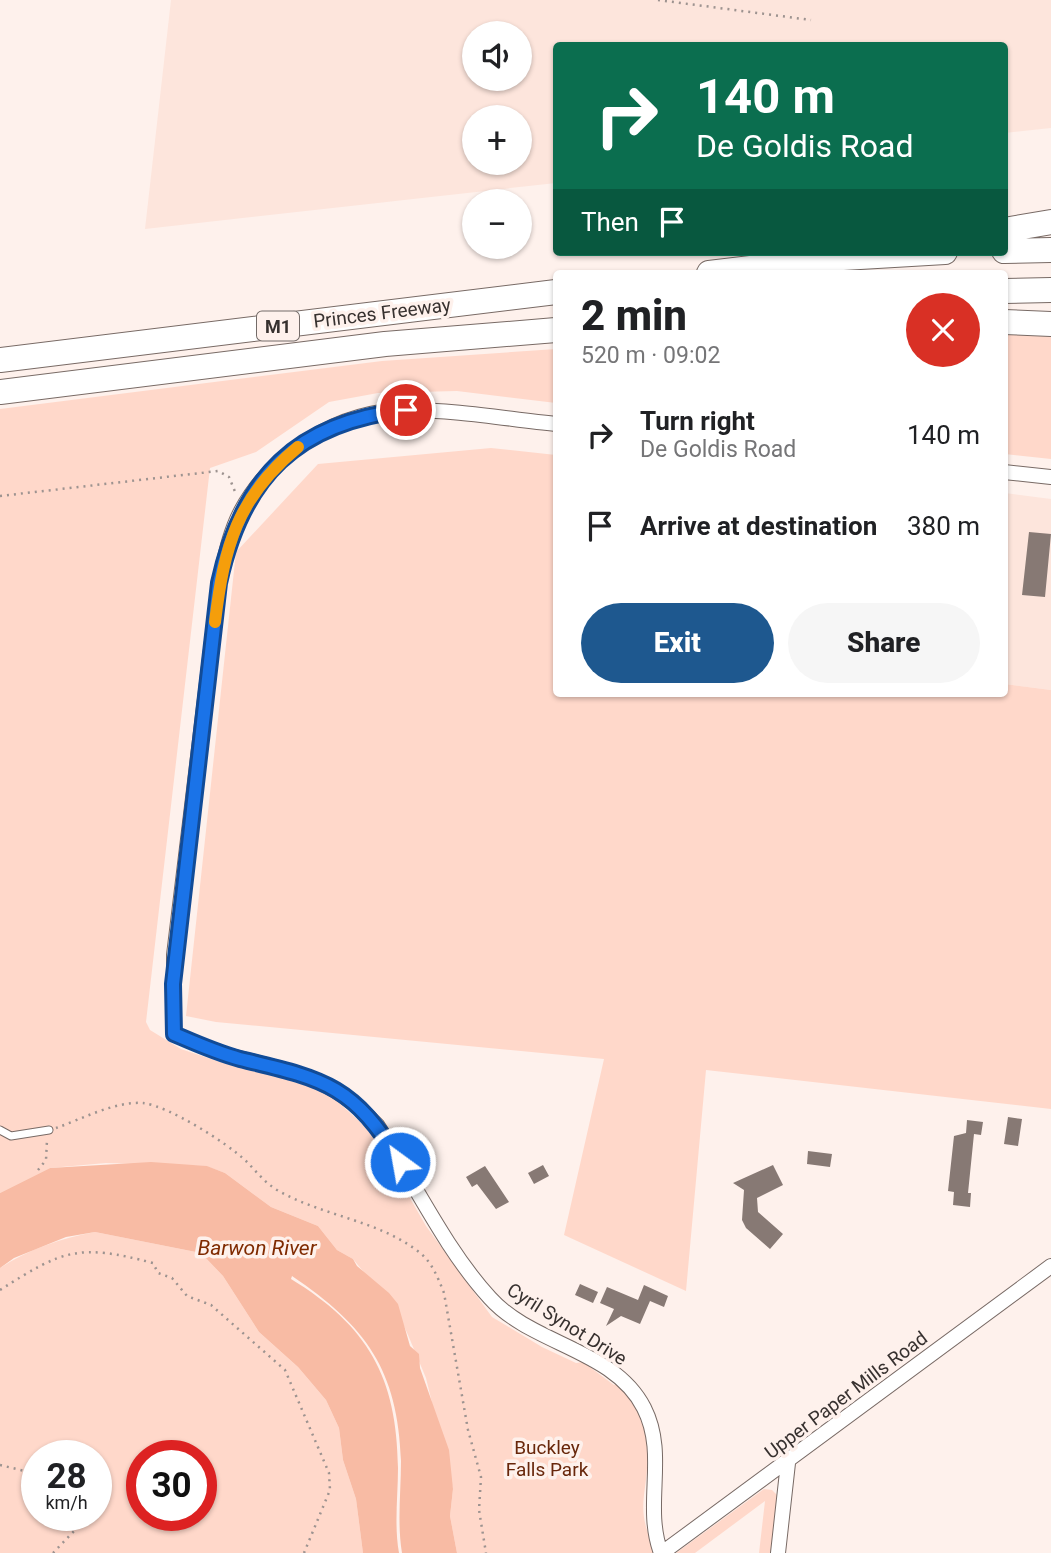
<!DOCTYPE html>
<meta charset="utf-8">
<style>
body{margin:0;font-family:Roboto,sans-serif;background:#f6f6f6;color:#202124;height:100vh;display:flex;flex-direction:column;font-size:26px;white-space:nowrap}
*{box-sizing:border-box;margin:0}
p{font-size:23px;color:#757577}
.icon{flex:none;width:38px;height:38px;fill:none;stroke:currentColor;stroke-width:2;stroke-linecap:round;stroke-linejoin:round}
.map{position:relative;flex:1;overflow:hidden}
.panel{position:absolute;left:553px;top:270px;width:455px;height:427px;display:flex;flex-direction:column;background:#fff;border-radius:7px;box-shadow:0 2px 5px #0004}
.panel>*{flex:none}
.banner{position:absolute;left:553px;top:42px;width:455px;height:214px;border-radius:7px;box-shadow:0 2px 5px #0004;background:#0b6e4f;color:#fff;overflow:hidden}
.controls{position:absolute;left:462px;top:21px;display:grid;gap:14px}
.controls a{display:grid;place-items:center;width:70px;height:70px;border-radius:50%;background:#fff;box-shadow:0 2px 5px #0004;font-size:35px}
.speed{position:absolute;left:21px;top:1440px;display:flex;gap:14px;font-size:35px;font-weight:700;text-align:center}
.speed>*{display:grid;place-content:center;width:91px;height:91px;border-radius:50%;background:#fff;box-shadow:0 2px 5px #0004;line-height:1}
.speed small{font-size:18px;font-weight:400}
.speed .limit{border:10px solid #d22;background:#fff;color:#111}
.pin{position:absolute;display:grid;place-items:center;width:60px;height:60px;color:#fff;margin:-30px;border:4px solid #fff;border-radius:50%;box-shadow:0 2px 7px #0007}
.me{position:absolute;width:77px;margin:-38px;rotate:328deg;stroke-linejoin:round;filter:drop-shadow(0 0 5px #0008)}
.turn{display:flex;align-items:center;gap:24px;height:147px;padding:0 28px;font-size:32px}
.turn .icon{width:91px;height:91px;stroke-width:2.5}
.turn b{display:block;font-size:49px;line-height:60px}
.then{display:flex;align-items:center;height:66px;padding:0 28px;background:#0003;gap:14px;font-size:26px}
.round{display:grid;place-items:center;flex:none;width:74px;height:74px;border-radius:37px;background:#f6f6f6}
.head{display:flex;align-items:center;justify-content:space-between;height:119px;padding:0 28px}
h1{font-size:42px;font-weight:800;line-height:52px}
.action{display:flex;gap:14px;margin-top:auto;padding:14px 28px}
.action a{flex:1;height:80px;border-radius:42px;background:#1e588f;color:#fff;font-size:28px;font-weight:800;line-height:80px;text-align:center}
.action a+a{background:#f6f6f6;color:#202124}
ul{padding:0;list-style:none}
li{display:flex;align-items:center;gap:21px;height:91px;padding:0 28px}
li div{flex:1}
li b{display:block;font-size:26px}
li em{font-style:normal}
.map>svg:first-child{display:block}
.built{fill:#fde5dc;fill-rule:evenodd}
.green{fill:#ffd8ca;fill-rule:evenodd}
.water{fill:#f8bba4}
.building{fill:#877974}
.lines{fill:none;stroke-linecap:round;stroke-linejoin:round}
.service-casing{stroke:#786a65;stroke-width:9}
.minor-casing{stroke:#786a65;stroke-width:16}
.motorway-casing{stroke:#786a65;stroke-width:26}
.path{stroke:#9d9390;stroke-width:2.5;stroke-dasharray:2 5;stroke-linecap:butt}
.service{stroke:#fff;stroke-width:7}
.minor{stroke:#fff;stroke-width:14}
.motorway{stroke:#fff;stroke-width:24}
.route-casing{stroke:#114b97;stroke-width:18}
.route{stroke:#1a73e8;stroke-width:12}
.slow{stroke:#f59e0b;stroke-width:12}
.labels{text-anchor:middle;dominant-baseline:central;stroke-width:7;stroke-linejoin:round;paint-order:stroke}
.shield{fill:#fef1ec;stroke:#736b68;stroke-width:2}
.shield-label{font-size:18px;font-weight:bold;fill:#37312f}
.street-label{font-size:19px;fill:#37312f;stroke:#fef1ec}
.park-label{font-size:19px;fill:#68270b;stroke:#fef1ec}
.water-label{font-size:21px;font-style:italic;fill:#7f2a00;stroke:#fef1ec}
</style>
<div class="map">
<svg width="1051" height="1553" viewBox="0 0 1051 1553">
<rect width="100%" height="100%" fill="#fef1ec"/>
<path class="built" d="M171 0H1051V128L1005 133 1004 46H556V183L145 229ZM474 33H520V79H474ZM474 117H520V163H474Z
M1005 493 1051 499V690L1005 684Z"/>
<path class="green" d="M1004 331 1051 332V459L1005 454Z
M556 349V403L457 391 378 393 329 402 256 452 210 468 146 1022 150 1030 181 1049 220 1062 290 1078 318 1088 336 1100 373 1134 426 1226 492 1317 542 1347 576 1363 583 1362 614 1385 618 1382 637 1403 651 1445 647 1449C650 1494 631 1508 658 1553H457L450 1516 453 1489 426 1378 408 1335 399 1315 353 1259 337 1250 318 1226 271 1207 225 1173 206 1166 106 1163 50 1168 0 1193V409L382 361Z
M491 448 556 455V693H1004L1005 684 1051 690V1109L706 1070 686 1291 564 1235 604 1059 216 1022 186 1016 236 552 318 464Z
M95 1232 201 1253 223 1276 259 1332 298 1367 326 1400 339 1428 343 1460 356 1499 363 1553H0V1268C29 1249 62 1238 95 1232ZM37 1456H96V1516H37ZM142 1456H201V1516H142Z
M764 1489 772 1490 780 1498 776 1553H759L765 1501 695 1553H676Z"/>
<path class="water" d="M151 1162 207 1166 225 1173 271 1207 318 1226 337 1250 353 1259 357 1266 389 1293 398 1304 410 1346 419 1354 420 1368 449 1450 453 1489 450 1516 457 1553H402C397 1523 401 1492 401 1461 398 1370 366 1326 292 1276L291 1279C368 1326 397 1377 398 1468 398 1496 394 1525 399 1553H363L356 1499 343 1460 339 1428 326 1400 298 1367 259 1332 223 1276 201 1253 95 1232 66 1237 14 1258 0 1268V1193L50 1168Z"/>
<path class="building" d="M1029 532 1051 534 1045 597 1022 595Z
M1008 1117 1022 1119 1018 1146 1004 1144Z
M967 1120 983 1122 981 1135 974 1134 968 1193H971L970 1207 953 1205 954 1192 948 1191 954 1136 966 1133Z
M808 1151 832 1154 830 1167 807 1164Z
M543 1165 549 1176 534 1184 528 1173Z
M773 1165 783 1185 757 1198 758 1212 783 1234 770 1249 746 1228 742 1220 744 1190 733 1183Z
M485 1166 509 1202 496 1209 477 1184 472 1187 466 1177Z
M580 1284 598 1292 593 1303 575 1295Z
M644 1285 668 1296 664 1307 650 1301 640 1324 621 1316 606 1326 614 1309 600 1303 607 1287 638 1300Z"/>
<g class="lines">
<defs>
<path id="service" d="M0 1130 11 1136 49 1130"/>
<path id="minor" d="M556 424C507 419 457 410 407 410 340 410 273 452 241 511 229 534 225 558 219 583L174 955V1034C195 1043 217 1053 239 1058 301 1074 330 1077 377 1125 413 1180 445 1249 490 1298 532 1345 614 1349 644 1408 668 1455 643 1505 661 1553
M1004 472 1051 477
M662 1553 1051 1266
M778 1553 788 1463"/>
<path id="motorway" d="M1004 230 1051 222
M1004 251 1051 250
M709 273 826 259 945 252
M1004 291 1051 290
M1004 322 1051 324
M0 360 556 292
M0 392 385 344 556 330"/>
</defs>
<use href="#service" class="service-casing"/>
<use href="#minor" class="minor-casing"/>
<use href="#motorway" class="motorway-casing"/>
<path class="path" d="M658 0 811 20
M0 496 218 471 229 477 236 494
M56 1128C82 1119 115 1101 143 1103 169 1106 227 1143 246 1161 256 1171 264 1182 277 1190 322 1216 378 1220 419 1252 432 1262 438 1278 444 1293L468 1430 481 1477 479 1510 486 1553
M38 1170 46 1160 47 1140
M0 1290C63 1250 78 1243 153 1263L158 1273 172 1278 187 1296 211 1305 285 1370 329 1473 330 1490 304 1553
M0 1465 37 1474
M53 1553 75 1530 83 1516"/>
<use href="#service" class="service"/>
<use href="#minor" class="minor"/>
<use href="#motorway" class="motorway"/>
</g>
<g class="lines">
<defs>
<path id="route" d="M400 1162C353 1084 323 1079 240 1059 217 1053 195 1043 174 1034L173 984 219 583C242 477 297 422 406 410"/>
</defs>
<use href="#route" class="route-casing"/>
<use href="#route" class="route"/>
<path class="slow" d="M215 622C224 547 237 497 298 447"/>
</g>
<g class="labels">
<rect class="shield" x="257" y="311.5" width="42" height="29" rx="5"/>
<g class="shield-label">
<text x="278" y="326">M1</text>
</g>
<g class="street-label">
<text transform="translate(382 313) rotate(-7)">Princes Freeway</text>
<text transform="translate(567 1324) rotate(32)">Cyril Synot Drive</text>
<text transform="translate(846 1395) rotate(-37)">Upper Paper Mills Road</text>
</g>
<g class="park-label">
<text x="547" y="1447">Buckley<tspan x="547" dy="22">Falls Park</tspan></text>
</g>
<g class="water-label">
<text x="257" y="1248">Barwon River</text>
</g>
</g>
</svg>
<div class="controls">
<a><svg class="icon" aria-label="sound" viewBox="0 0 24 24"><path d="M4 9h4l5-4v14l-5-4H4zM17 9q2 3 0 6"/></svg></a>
<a>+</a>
<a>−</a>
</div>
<div class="speed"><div>28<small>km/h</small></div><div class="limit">30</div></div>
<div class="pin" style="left:406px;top:410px;background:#d93025"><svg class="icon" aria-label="arrive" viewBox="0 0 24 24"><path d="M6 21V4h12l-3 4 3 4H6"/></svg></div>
<svg class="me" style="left:400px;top:1162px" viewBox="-20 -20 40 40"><circle r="17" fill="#1a73e8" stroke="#fff" stroke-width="3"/><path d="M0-11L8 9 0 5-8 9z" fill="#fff"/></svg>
<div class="banner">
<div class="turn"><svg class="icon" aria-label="right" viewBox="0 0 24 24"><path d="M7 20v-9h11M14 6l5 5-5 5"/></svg><div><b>140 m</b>De Goldis Road</div></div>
<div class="then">Then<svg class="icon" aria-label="arrive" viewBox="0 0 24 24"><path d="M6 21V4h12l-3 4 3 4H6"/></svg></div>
</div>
<section class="panel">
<div class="head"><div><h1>2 min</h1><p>520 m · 09:02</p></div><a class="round" style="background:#d93025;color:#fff"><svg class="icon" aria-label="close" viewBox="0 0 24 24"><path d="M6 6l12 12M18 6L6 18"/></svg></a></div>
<ul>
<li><svg class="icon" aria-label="right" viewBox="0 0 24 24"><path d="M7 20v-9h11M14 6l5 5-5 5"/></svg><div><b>Turn right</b><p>De Goldis Road</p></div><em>140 m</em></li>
<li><svg class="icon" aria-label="arrive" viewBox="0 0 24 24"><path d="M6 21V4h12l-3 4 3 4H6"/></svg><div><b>Arrive at destination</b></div><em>380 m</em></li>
</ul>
<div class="action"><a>Exit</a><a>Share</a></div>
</section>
</div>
